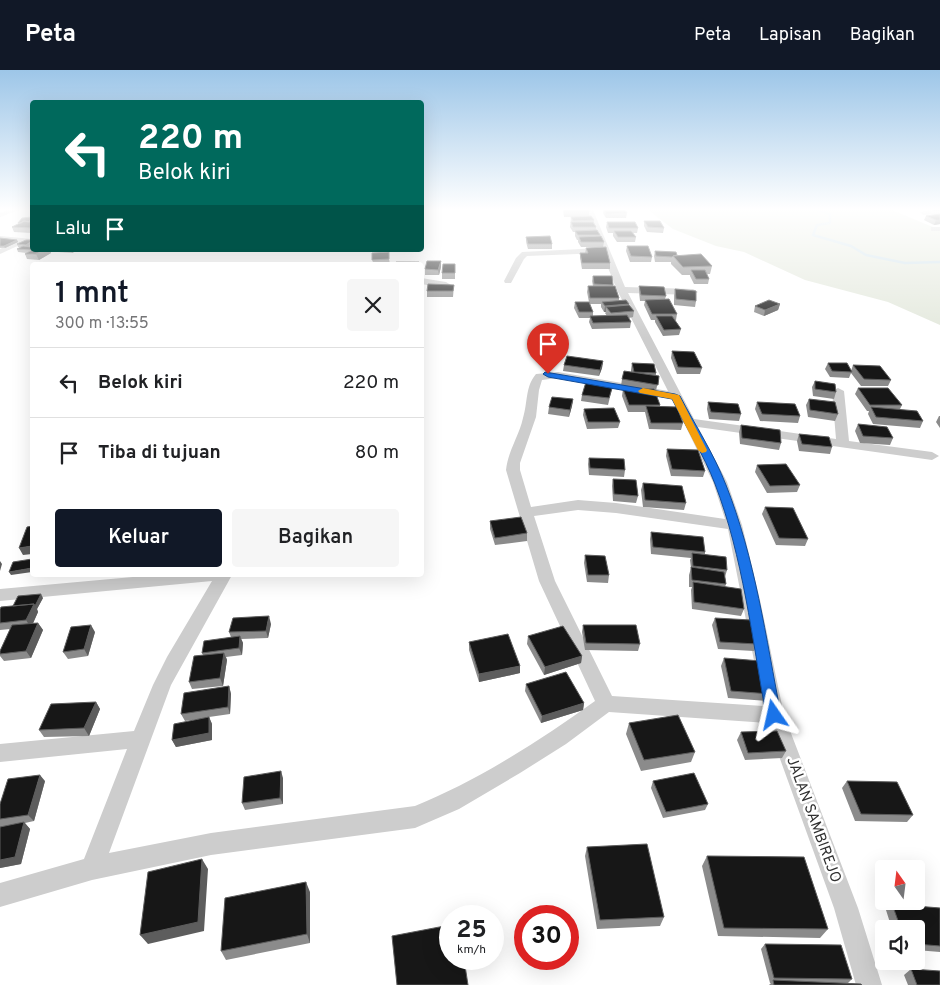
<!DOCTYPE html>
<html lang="id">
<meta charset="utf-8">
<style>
body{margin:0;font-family:Overpass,sans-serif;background:#f6f6f6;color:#202124;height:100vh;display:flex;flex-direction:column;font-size:19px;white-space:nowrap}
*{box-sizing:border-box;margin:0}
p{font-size:16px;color:#757577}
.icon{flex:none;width:28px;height:28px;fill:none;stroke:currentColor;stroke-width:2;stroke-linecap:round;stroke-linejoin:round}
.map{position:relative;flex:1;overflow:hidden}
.side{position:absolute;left:30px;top:192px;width:394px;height:315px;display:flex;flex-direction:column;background:#fff;border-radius:5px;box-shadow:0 5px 20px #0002}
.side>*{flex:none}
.banner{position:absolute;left:30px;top:30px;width:394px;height:152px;border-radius:5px;box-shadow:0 5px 20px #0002;background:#00695c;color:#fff;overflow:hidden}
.needle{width:32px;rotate:346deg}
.buttons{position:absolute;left:875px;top:790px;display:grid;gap:10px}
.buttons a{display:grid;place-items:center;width:50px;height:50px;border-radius:5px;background:#fff;box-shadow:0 5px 20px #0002;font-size:25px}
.speed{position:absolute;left:439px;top:835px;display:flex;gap:10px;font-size:25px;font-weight:700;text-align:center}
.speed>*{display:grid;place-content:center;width:65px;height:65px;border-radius:50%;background:#fff;box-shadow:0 5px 20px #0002;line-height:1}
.speed small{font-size:12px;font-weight:400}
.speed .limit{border:8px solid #d22;background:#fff;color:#111}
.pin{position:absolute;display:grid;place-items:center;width:42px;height:42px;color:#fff;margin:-51px -21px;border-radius:50% 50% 50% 0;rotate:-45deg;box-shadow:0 0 5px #0007}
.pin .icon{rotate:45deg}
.me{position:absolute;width:55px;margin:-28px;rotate:349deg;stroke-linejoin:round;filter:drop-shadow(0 0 4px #0008)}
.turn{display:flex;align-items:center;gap:18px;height:105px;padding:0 25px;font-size:22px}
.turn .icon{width:65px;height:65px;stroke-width:2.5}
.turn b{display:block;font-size:35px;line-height:42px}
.then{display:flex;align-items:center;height:48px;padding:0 25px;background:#0003;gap:10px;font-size:19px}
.round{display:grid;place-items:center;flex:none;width:52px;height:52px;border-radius:5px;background:#f6f6f6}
.headline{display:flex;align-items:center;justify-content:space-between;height:85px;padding:0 25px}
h1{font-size:30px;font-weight:600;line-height:38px;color:#111827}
.action{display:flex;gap:10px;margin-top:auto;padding:10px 25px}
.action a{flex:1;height:58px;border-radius:5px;background:#111827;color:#fff;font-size:20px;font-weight:600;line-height:58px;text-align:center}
.action a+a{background:#f6f6f6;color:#202124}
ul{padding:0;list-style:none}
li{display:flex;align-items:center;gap:15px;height:70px;padding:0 25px;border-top:1px solid #e0e0e0}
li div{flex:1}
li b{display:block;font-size:19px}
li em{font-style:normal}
header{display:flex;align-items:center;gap:30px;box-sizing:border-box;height:70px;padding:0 25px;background:#111827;color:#fff}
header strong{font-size:24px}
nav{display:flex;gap:28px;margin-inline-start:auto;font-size:18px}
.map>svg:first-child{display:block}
.green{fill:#e3e8dc}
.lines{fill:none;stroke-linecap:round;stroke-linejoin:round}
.stream{stroke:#cde0e9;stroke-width:2.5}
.street{fill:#cdcdcd;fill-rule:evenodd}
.wall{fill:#8b8b8b;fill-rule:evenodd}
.shaded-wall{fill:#5d5d5d}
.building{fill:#171717;stroke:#5d5d5d}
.route{fill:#1a73e8;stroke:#114b97}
.slow{fill:#f59e0b}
.labels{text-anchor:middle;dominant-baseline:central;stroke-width:5;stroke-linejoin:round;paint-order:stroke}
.street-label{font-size:15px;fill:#303030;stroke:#fff}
</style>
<header>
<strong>Peta</strong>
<nav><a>Peta</a><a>Lapisan</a><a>Bagikan</a></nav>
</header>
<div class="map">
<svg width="940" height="915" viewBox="0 0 940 915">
<rect width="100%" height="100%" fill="#fff"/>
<path class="green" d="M648 140H892L940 160V255L888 232 805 210 744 182 716 176 673 159Z"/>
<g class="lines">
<path class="stream" d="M818 140 830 144V153L817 155 813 165 851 176 866 185 905 193 940 192"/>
<path class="street" d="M8 140H19L0 147V143Z
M585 140H593L625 217 693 219 698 222 693 225 628 223 694 349 836 369 832 321 838 318 844 321 849 371 932 382 939 386 932 390 698 357 727 412 742 455 760 530 784 645 858 838 882 915H856L834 838 767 653 609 642 566 674 520 703 459 739 415 758 211 785 92 810 0 837V813L84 789 127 679 0 692V674L134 661 153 615 167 587 212 511 0 531V519L155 505H232L171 615 109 783 211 763 415 736C479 710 539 671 595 631L539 511 506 400C508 381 519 366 523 348 528 332 525 317 536 304L558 302 668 321 617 220 602 183 527 186 524 189 511 213H505L504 211 516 188 522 182 601 178ZM558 308 672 329 713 412 725 449 616 433 578 430 531 437 520 400V393L536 347 539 320 542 310ZM578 440 616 443 728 459 763 636 612 626 555 511 534 446Z
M940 140V144L924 145 920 143 924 141Z
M931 157H940V161H931Z
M0 166 32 169V173H24L0 184V179L14 172 0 170Z
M421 208 446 212 451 215 446 218 421 214Z"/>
</g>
<path class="wall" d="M563 140H589V146L594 150V153L596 157V160L604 172 603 177H581L578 172V170H577L575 166V162H573L570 157 571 147H574H564Z
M603 140H625L627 143 626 148H606L603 143Z
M940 144V154L934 155 924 150 926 146Z
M32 150 31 152H32V163L14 162 12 157Z
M644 151 664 158 663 163 647 162 644 156Z
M607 152 638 158 637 163H633L636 167 635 172H617L613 166V163H608L606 157Z
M526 167 552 174V179H528L526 172Z
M0 168 17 170 18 172 5 178H0Z
M32 170V174L28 177 32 180H50L51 183 39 190 27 189 25 184 27 183 18 182 17 179 22 177H18L17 174Z
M627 176 652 187 651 192H630L626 181Z
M586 178 610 193V199H582L580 188V183H585Z
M58 180H78L72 183 58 182Z
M655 181 677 185 712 196 710 204H707L709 209 708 214H694L690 206V205H682L671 194V192H655L654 186Z
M372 183 389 189 390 194 373 195Z
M441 191V197L439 205H425V199Z
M455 194V209H442V203Z
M593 206 613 215V216L619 228V230L629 235 634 241 633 247 629 248 631 252 630 258 592 259 589 252 590 248H579L574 238 575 232H589L587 222 588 216H593L592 211ZM590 234H601V237L604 242H606L605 243 607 246H593V242Z
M454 215 453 227H427V221Z
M639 216 666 226 665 229 677 244 676 250H675L681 259 679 265 663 266 655 252V250H651L644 235 645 231H640L639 222Z
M675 219 696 231 695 237 674 235V225Z
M780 234 778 240 764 246 754 242 755 236Z
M672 281 702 298 700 304H677L671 288Z
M603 291 602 298 599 306 563 301 564 295Z
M632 293 656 303V306H659L656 321H654L660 335V337L683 353 681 360 649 359 645 342H628L622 326 623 319H643L621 316 622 309 631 302V300Z
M828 293 851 301 853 295 891 310 888 316H861L851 303 849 308 830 307 825 299Z
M815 311 836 322 834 329 813 326 812 317Z
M613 315 608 335 581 331 582 325Z
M858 318 902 335 900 339 923 351 920 358 873 354 868 344 869 341H867L855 324Z
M573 329 572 336 569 347 548 344 549 337Z
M809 329 838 344 835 351 808 347 806 335Z
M708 332 741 344 739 351 709 349 707 339Z
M757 332 800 346 798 353 760 351 755 339Z
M584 339 620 352 618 358 587 359 583 345Z
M939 346H940V358L936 352Z
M858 354 893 368 890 375 860 373 855 361Z
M741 355 781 373 779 380 740 374 739 362Z
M799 364 832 377 830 384 799 381 797 371Z
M667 379 705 401 703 407 671 406 666 386Z
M589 388 625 400 624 407 589 405 588 394Z
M757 395 800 415 797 422 767 423 755 402Z
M613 409 638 426 636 433 613 431 612 416Z
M643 413 686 433 684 440 643 437 641 420Z
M765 437 808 469 805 476 776 475 762 444Z
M490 451 527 463V471L495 475 490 459Z
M651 462 705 482V485L727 500 725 507 726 514 725 517 744 539 741 546 692 539 691 520 692 517H689V505L691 498 690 490 691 488 651 484 650 469Z
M585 485 609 505 608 513 587 512 584 493Z
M43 528 37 539 38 542 33 553H38L43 560 31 588 4 591 0 586V581L10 559 0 560V539Z
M715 548 757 574 754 581 718 579 712 555Z
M271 554 268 568 241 569 243 573 242 585 226 587 227 590 223 616 192 619 189 612 203 585 202 583 231 567 229 562Z
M583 555 640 574 638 581 585 580 582 562Z
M95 562 88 586 68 589 63 582Z
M528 566 582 586 581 593 544 605 527 574Z
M469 572 520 596V603L479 612 469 580Z
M724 588 770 624 767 631 728 628 721 596Z
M526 614 584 633 583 640 541 653 525 621Z
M229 616 231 624 230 644 209 647 212 654V670L176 677 172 670 200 649 185 651 181 644Z
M96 632 100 639 89 666 44 667 39 660Z
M629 653 695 682 691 692 641 701 626 664Z
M741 662 786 681 782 688 745 690 737 670Z
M283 708V734L245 740 242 733Z
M45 711 34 751 25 753 30 759 21 794 0 798V734Z
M653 711 708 734 705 740 663 748 651 718Z
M847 711 913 745 907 752 855 751 842 718Z
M587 777 664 847 660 856 597 859 585 786Z
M707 786 828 859 820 868 718 866 702 796Z
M310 822V873L226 890 221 881Z
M892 834 940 838V882L916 880V859H892L886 840Z
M765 874 852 909 848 913 862 915H769L771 913H770L761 879Z
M911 899 940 915H908L904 905Z"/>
<path class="shaded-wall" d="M933 140H940V141H932Z
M936 150H940V154L934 155Z
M17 170 18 172 5 178 4 176Z
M32 171V174L27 177 26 175Z
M45 180H50L51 183 39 190 36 184Z
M71 180H78L72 183Z
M441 191V197L439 205 438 200Z
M629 234V239L606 237V242H604L605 236Z
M780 234 778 240 764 246 765 240Z
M603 291 602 298 599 306 600 300Z
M573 329 572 336 569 347 570 340Z
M32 476V484L23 485 19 478Z
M0 491 2 494 0 501Z
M32 498V502L11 505 9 502Z
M41 524 43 528 37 539 38 542 31 558 26 550 34 534Z
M269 546 271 554 268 568 266 561Z
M38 553 43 560 31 588 26 581Z
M91 555 95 562 88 586 84 579Z
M240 566 243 573 242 585 239 578Z
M224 583 227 590 223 616 220 608Z
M582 586 581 593 544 605 545 597Z
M520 596V603L479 612V604Z
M229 616 231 624 230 644 228 637Z
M96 632 100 639 89 666 84 658Z
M584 633 583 640 541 653 542 646Z
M209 647 212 654V670L176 677 172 670Z
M281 701 283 708V734L280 728Z
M40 705 45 711 34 751 28 745Z
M24 752 30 759 21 794 0 798V790Z
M202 789 208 799 204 861 148 874 140 865Z
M306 812 310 822V873L307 864Z"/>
<path class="building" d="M564 140H589V142H564Z
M604 140H625L627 143 606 144Z
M940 144V150H936L926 146Z
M591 146 594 150 573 151 571 147Z
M32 147 29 152 24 151 21 153H18L22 148Z
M24 151 32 152V158L12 157Z
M644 151H660L664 158 648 157Z
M571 152H593L596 157H573Z
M607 152H635L638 158H609Z
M597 160 600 165H578L575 161Z
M614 161H631L636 167H618Z
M550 166 552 174H528L526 167Z
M601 166 604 172H581L579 167Z
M0 168 17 170 4 176H0Z
M26 170H32V171L26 175 17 174Z
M23 176 32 177V180H31L17 179Z
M627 176H648L652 187 631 186Z
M606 177 610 193H582L580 183H588L586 178Z
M32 180H45L36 184H25Z
M655 181 676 182 677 185 673 186 672 187 656 186Z
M389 182V189L372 190V183Z
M701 184 712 196 683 197 673 186Z
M427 191H441L438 200 425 199Z
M396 192H419V195H395Z
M443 194H455V203H442Z
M691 200H705L709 209H696Z
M593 206H612L613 215 594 214Z
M428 214 454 215 453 221H427Z
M588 216H615L619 228H590Z
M639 216 664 217 666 226 641 225Z
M675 219 696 221V231L676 229Z
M669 229 677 244H652L645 230Z
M626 230 629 234 605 236 602 232Z
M769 230 780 234 765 240 755 236Z
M575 232H589L593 242H579Z
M629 235 634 241 611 243 606 237Z
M627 245 631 252 593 253 590 246Z
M656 246H672L681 259 664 260Z
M672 281 694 282 702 298 678 297Z
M567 286 603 291 600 300 564 295Z
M632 293 654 294 656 303 634 302Z
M828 293H847L852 302 832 301Z
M853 295 880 296 891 310 864 309Z
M624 301 659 306 658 315 622 309Z
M815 311 835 314 836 322 815 319Z
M586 312 613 315 609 328 582 325Z
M858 318H888L902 335H870Z
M623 319H654L660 335H629Z
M552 327 573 329 570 340 549 337Z
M809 329 835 332 838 344 810 340Z
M708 332 738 334 741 344 711 342Z
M757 332 795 334 800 346 762 344Z
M646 336 677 337 683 353H651Z
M871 337 917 341 923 351 876 347Z
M614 338 620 352H588L584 339Z
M858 354 887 357 893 368 863 366Z
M741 355 780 360 781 373 742 368Z
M799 364 829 367 832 377 802 374Z
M667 379 698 380 705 401 672 399Z
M589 388 624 389 625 400 590 398Z
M786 394 800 415 770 416 757 395Z
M613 409 636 410 638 426 614 424Z
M643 413 682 416 686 433 645 430Z
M765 437 793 438 808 469 779 468Z
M521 447 527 463 495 468 490 451Z
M32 456V476L19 478 27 457Z
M651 462 703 467 705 482 653 477Z
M692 483 726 487 727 500 693 496Z
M585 485 605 486 609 505H588Z
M32 489V498L9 502 13 492Z
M691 497 724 502 726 514 692 510Z
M693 512 741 519 744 539 694 532Z
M41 524 35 536 34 534 13 536 18 526Z
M34 534 26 550 0 553V539L1 537Z
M269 546 266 561 229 562 233 548Z
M715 548 751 550 757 574 720 572Z
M38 553 26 581 0 584V581L12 555Z
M91 555 84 579 63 582 71 557Z
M583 555H636L640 574 586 573Z
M563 556 582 586 545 597 528 566Z
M508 564 520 596 479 604 469 572Z
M240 566 239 578 202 583 204 571Z
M224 583 220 608 189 612 194 586Z
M724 588 761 591 770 624 731 621Z
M566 602 584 633 542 646 526 614Z
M229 616 228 637 181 644 184 623Z
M96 632 84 658 39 660 51 634Z
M678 645 695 682 644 690 629 653Z
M209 647V663L172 670 174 654Z
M777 661 786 681 748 683 741 662Z
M281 701 280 728 242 733 244 707Z
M694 703 708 734 666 742 653 711Z
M40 705 28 745 0 749V734L8 709Z
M847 711 897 712 913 745 861 744Z
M24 752 15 787 0 790V757Z
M647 774 664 847 600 850 587 777Z
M707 786 804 787 828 859 724 858Z
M202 789 198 852 140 865 148 802Z
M306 812 307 864 221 881 225 828Z
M892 834 940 838V876L916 874V859H901Z
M450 855V889H464L468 915H397L392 866Z
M765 874 841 875 852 909 774 908Z
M911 899 940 901V915H917Z
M773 910 861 914 862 915H774Z"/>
<linearGradient id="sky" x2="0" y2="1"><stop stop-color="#9dc6e8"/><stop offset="0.52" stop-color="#fff"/><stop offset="1" stop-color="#fff" stop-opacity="0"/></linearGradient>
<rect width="940" height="268" fill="url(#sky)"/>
<path class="route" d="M545 302 675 324 680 326C695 355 714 384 726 415 755 488 766 568 781 645L779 649 774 651 768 649 766 645C752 568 743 487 715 414 704 385 686 357 672 329L548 307 543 304Z"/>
<path class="slow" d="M643 318 679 325 707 380 706 382 702 383 698 380 672 329 640 323 638 321Z"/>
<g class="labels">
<g class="street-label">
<text transform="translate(813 750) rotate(70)">JALAN SAMBIREJO</text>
</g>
</g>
</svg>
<div class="buttons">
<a><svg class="needle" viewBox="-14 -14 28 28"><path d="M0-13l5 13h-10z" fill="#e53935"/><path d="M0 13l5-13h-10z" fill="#757577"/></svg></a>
<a><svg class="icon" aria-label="sound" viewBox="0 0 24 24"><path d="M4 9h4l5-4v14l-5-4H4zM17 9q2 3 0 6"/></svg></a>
</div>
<div class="speed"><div>25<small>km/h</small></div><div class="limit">30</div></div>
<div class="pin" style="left:548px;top:304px;background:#d93025"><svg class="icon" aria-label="arrive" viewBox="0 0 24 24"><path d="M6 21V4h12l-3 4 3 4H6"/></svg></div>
<svg class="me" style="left:774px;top:645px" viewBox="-20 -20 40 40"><path d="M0-17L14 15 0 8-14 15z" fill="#1a73e8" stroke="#fff" stroke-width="4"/></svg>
<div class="banner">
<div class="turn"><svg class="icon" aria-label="left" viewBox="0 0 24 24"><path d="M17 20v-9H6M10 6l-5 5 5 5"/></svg><div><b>220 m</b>Belok kiri</div></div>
<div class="then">Lalu<svg class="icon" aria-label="arrive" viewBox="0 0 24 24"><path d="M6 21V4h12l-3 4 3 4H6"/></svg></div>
</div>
<section class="side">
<div class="headline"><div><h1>1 mnt</h1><p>300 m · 13:55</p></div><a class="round"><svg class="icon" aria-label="close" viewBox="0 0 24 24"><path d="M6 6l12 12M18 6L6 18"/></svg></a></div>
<ul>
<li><svg class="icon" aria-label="left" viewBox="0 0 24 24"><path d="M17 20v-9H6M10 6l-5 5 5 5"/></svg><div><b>Belok kiri</b></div><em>220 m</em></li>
<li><svg class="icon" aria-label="arrive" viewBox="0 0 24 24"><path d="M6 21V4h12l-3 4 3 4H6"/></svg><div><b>Tiba di tujuan</b></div><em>80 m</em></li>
</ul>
<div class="action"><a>Keluar</a><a>Bagikan</a></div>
</section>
</div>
